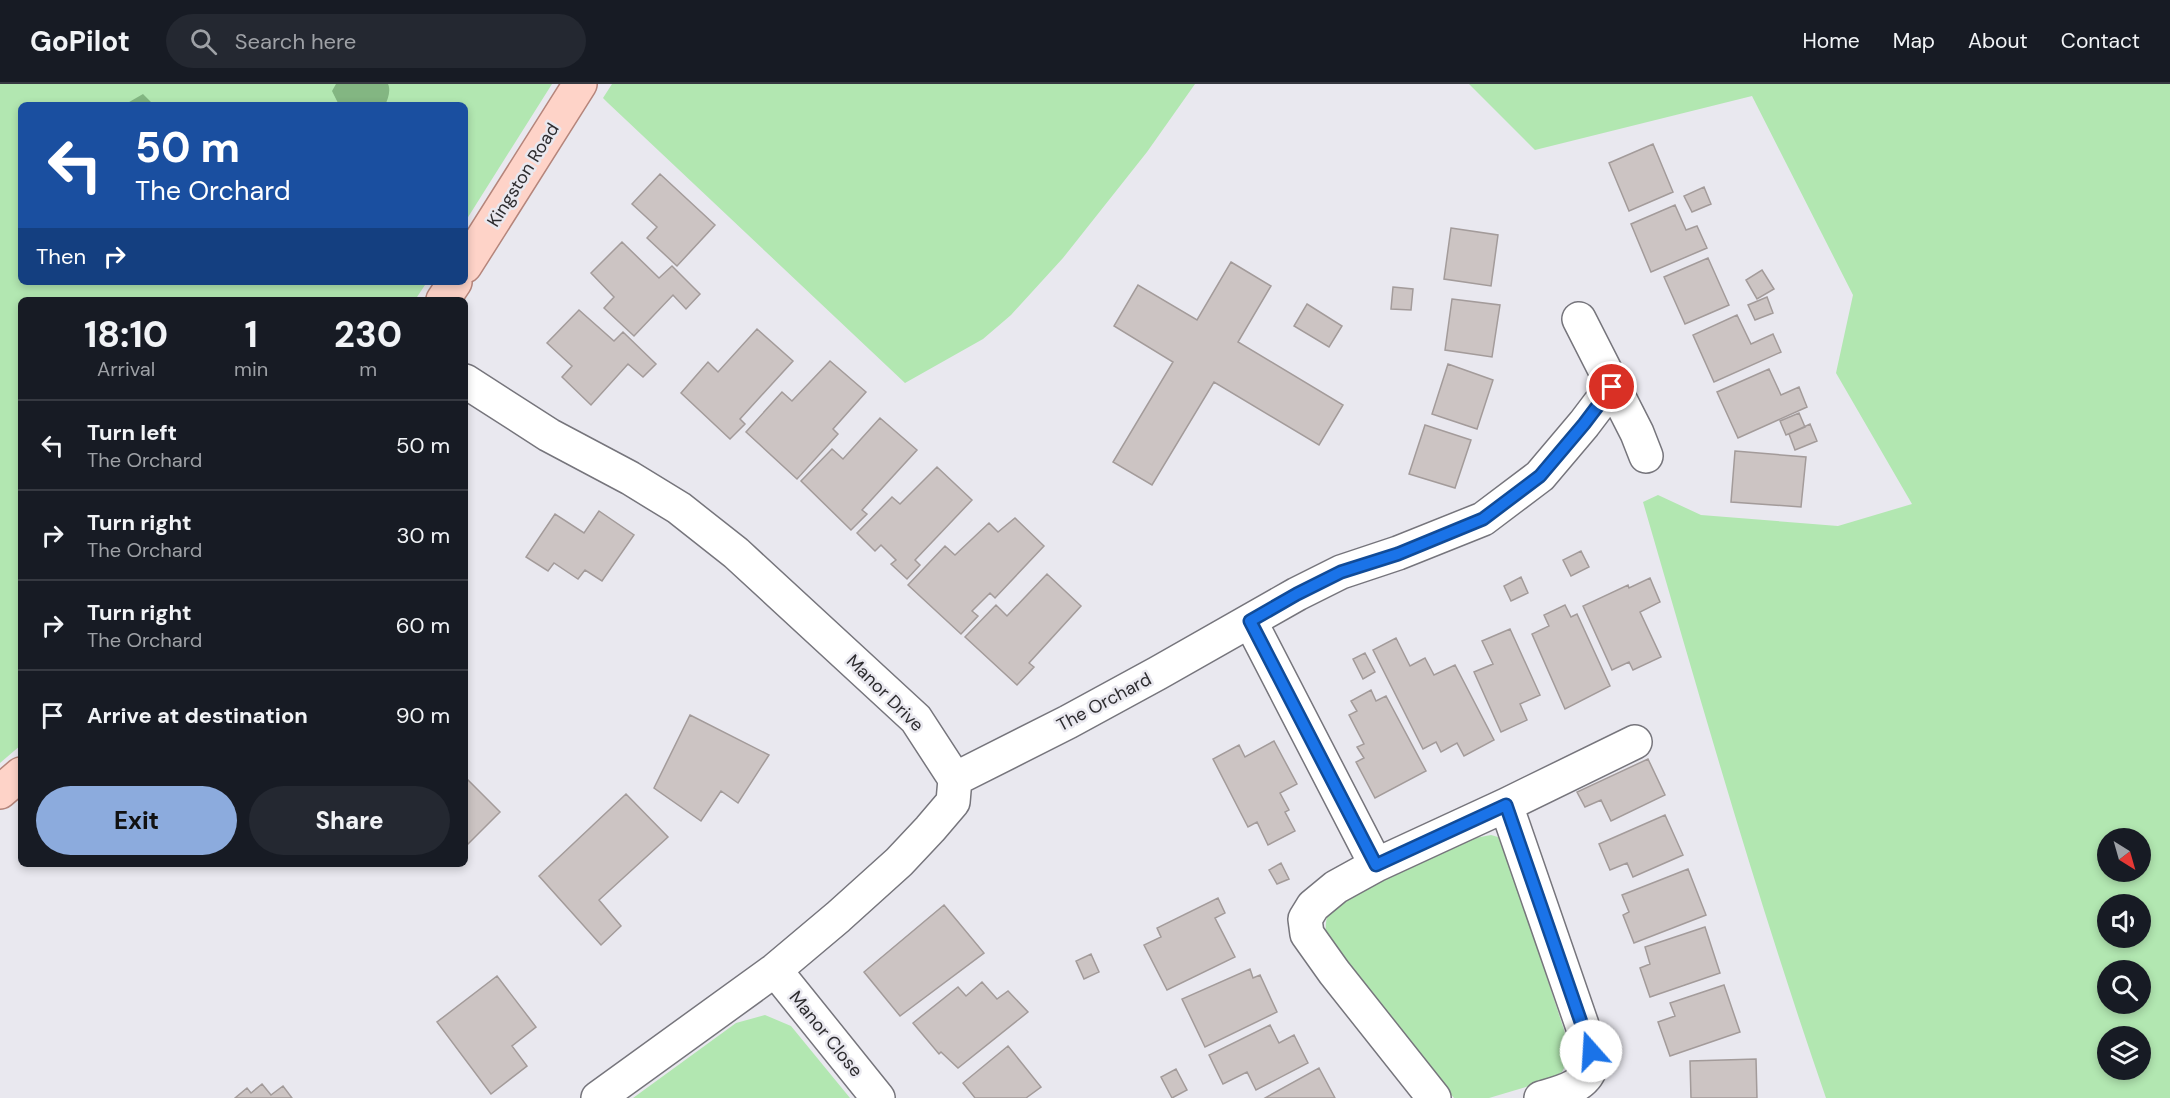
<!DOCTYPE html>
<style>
body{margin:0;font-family:"DM Sans",sans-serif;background:#242831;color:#f1f3f6;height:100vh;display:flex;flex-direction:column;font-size:22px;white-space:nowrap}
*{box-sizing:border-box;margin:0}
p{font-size:20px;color:#9ea1a6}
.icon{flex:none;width:33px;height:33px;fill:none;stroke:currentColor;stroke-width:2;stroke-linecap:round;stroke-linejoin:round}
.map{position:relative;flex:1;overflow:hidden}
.drawer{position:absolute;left:18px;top:213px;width:450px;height:570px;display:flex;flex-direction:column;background:#171b24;border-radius:9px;box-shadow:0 3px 9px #0003}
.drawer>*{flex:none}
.top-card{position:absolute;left:18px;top:18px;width:450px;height:183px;border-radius:9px;box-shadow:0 3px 9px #0003;background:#1a4fa0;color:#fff;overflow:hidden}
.needle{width:39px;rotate:143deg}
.buttons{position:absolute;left:2097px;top:744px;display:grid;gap:12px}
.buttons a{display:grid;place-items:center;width:54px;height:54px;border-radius:50%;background:#171b24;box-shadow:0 3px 9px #0003;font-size:30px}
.pin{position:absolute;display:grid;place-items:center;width:51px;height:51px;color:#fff;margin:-26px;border:3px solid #fff;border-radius:50%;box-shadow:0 2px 6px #0007}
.me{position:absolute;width:66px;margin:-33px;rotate:341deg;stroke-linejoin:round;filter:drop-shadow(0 0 4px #0008)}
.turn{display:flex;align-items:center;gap:21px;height:126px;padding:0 18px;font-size:27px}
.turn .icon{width:78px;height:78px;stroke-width:2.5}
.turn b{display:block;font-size:42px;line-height:51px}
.then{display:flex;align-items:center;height:57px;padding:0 18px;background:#0003;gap:12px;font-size:22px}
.eta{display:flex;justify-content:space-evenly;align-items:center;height:102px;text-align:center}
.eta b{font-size:36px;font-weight:800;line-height:42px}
.action{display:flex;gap:12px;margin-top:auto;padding:12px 18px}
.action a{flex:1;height:69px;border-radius:36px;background:#8cabdd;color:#111;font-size:24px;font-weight:800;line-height:69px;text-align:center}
.action a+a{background:#242831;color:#f1f3f6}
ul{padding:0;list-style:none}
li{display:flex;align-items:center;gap:18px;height:90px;padding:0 18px;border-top:2px solid #363941}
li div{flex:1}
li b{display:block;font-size:22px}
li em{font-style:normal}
header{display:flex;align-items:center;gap:36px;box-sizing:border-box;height:84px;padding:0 30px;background:#171b24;border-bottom:2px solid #363941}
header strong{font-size:28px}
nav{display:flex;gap:33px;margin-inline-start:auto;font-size:21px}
.search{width:420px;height:54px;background:#242831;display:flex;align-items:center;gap:15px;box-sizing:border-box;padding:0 21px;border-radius:33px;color:#9ea1a6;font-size:22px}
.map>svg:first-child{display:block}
.green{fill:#b2e7b1;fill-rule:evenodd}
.forest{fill:#83b682}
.building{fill:#ccc4c3;stroke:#a39b9a;stroke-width:1.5}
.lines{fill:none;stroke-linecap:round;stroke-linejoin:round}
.minor-casing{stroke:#76757c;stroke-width:36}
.major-casing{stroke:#b5857b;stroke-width:36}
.minor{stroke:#fff;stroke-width:33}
.major{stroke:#fed3c8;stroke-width:33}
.route-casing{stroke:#114b97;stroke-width:15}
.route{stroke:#1a73e8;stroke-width:10}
.labels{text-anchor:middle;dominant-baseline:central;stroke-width:5;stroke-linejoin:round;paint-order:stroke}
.street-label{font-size:18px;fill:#2d2c2f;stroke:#e9e8ef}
</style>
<header>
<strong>GoPilot</strong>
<div class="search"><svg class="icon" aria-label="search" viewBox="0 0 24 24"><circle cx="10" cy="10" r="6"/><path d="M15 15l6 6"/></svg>Search here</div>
<nav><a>Home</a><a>Map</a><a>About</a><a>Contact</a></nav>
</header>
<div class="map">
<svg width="2170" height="1014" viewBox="0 0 2170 1014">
<rect width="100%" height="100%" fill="#e9e8ef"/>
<path class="green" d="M0 0H552L465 138V21H21V198H427L415 216H21V661L0 679Z
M612 0H1195L1147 68 1063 174 1011 231 983 255 905 299 608 19 603 14Z
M1469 0H2170V1014H1826C1758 818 1701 618 1643 418L1658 411 1701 431 1838 442 1912 420 1836 289 1853 211 1752 12 1535 66ZM2108 754H2140V788H2108ZM2108 820H2140V854H2108ZM2108 886H2140V920H2108ZM2108 952H2140V986H2108Z
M1491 751 1498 753 1504 762 1568 958 1569 974 1562 988 1546 997 1489 1014H1454L1433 991 1326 853C1325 836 1326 828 1339 817L1470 755Z
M765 931 791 942 850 1014H633L736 939Z"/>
<path class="forest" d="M336 0H388C391 6 388 15 385 21H339L332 7Z
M143 10 154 21H124Z"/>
<path class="building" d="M1653 60 1673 108 1629 127 1609 79Z
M660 90 715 141 677 182 647 154 657 143 632 120Z
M1704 103 1711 120 1692 128 1684 112Z
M1675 121 1686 146 1697 142 1707 164 1651 188 1631 140Z
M1451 144 1498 151 1491 202 1444 195Z
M622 158 659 194 672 182 700 210 686 225 673 211 634 252 604 224 614 213 591 189Z
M1708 174 1729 221 1685 240 1664 193Z
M1231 178 1271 202 1238 258 1343 321 1319 361 1214 298 1152 401 1113 378 1173 278 1114 242 1138 201 1197 236Z
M1762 186 1774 205 1757 215 1746 196Z
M1393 203 1413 205 1411 226 1391 225Z
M1767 213 1773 229 1755 236 1748 221Z
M1452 215 1500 221 1492 273 1445 266Z
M1307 220 1342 242 1329 263 1294 242Z
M579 226 614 257 623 248 656 280 643 293 628 280 591 321 562 293 572 282 547 259Z
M1737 231 1751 260 1773 250 1781 268 1714 298 1693 251Z
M757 245 793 277 740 335 745 340 730 355 681 309 708 278 718 288Z
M830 277 866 308 833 345 838 350 797 395 746 348 782 308 792 317Z
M1448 280 1493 296 1477 345 1432 330Z
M1769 285 1781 311 1799 303 1807 323 1738 354 1717 308Z
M1799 329 1805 343 1786 351 1780 337Z
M880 334 917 366 862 426 867 430 851 446 801 397 832 365 843 375Z
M1810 340 1817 357 1795 366 1789 350Z
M1425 341 1471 356 1455 404 1409 390Z
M1735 367 1806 373 1801 423 1731 418Z
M937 383 972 416 915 476 920 481 907 495 891 480 896 476 881 461 875 467 857 449 892 413 900 420Z
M599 427 634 451 602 497 585 486 578 495 554 479 548 487 526 473 555 430 584 449Z
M1015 434 1044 462 995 514 990 509 972 527 978 532 961 550 908 501 945 462 955 471 989 439 998 448Z
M1581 467 1589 483 1571 492 1563 476Z
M1047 490 1081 522 1029 579 1034 583 1017 601 965 553 996 521 1007 532Z
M1521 493 1528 509 1511 517 1504 502Z
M1650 494 1660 518 1640 528 1661 573 1633 586 1629 578 1612 586 1583 522 1628 501 1629 504Z
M1565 521 1571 533 1577 530 1610 602 1565 625 1532 550 1549 542 1544 531Z
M1510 545 1540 611 1520 620 1527 636 1501 648 1474 588 1493 580 1482 557Z
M1396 554 1410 582 1425 574 1434 591 1455 581 1494 656 1464 672 1457 659 1441 668 1436 658 1423 665 1373 566Z
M1365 569 1375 588 1363 595 1353 575Z
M1371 606 1376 617 1386 612 1426 687 1375 714 1356 678 1364 674 1357 663 1364 660 1349 631 1357 627 1351 617Z
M690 631 769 671 738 719 721 707 701 737 654 704Z
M1274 657 1297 700 1280 709 1289 726 1285 728 1295 747 1268 761 1257 738 1248 743 1213 675 1239 661 1245 673Z
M1648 675 1665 711 1611 737 1601 716 1585 723 1577 708Z
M465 693 500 728 465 763Z
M626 710 668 753 599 816 621 842 601 861 539 792Z
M1665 731 1683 771 1633 793 1627 779 1610 786 1599 760Z
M1281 779 1289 795 1277 800 1269 786Z
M1688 785 1706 831 1634 859 1623 831 1629 828 1622 811Z
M1218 814 1225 829 1215 834 1235 873 1167 906 1144 861 1161 853 1157 844Z
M944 821 984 869 900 932 864 888Z
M1705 843 1720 889 1650 913 1640 884 1650 880 1645 863Z
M1091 870 1099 888 1084 895 1076 877Z
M1250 885 1253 894 1260 891 1277 928 1205 963 1182 915Z
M497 892 536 943 512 962 527 982 491 1010 437 938Z
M982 898 997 915 1008 907 1028 928 958 984 941 968 939 970 913 939 958 903 966 912Z
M1724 901 1740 948 1670 972 1658 938 1675 932 1670 919Z
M1270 941 1279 959 1294 951 1308 979 1256 1006 1247 988 1223 1000 1209 971Z
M1008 962 1041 1003 1026 1014H975L963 999Z
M1756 975 1757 1014H1691L1690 977Z
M1319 984 1335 1014H1265Z
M1176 985 1187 1006 1172 1014 1161 993Z
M262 1000 271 1011 283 1002 292 1014H235L247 1004 251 1009Z"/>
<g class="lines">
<defs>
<path id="minor" d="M1579 235 1637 349 1646 372
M465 297 549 351 630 394 679 424 736 469 916 635 955 695 953 718 930 745 899 778 838 833 775 886 598 1014
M1250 537 1376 781 1506 721 1635 658
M955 695 1068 638 1158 589 1297 510 1341 488 1398 469 1483 435 1540 392 1584 340 1612 303
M1506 721 1591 967C1591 971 1592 977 1591 981 1587 1003 1558 1009 1541 1014
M1376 781 1336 803 1313 822 1305 835 1307 850 1334 888 1434 1014
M775 886 878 1014"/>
<path id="major" d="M465 182 580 0
M443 216 455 198
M0 708 21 690"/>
</defs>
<use href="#minor" class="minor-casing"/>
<use href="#major" class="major-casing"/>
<use href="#minor" class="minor"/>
<use href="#major" class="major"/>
</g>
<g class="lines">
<defs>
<path id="route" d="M1591 967 1506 721 1376 781 1250 537 1297 510 1341 488 1398 470 1483 435 1540 392 1584 340 1612 303"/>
</defs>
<use href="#route" class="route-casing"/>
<use href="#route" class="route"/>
</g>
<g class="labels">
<g class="street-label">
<text transform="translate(523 91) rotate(-58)">Kingston Road</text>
<text transform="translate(885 609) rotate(45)">Manor Drive</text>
<text transform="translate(1104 618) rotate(-28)">The Orchard</text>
<text transform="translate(826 950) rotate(51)">Manor Close</text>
</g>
</g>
</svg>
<div class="buttons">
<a><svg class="needle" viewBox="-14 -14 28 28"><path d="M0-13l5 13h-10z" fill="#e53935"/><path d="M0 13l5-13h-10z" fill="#9ea1a6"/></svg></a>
<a><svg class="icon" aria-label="sound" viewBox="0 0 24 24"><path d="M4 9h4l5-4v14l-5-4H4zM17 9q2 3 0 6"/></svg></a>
<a><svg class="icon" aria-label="search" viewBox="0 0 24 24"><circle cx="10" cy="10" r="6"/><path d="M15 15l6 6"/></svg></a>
<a><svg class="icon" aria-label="layers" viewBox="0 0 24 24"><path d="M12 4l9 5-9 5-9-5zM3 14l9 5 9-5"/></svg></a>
</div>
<div class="pin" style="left:1612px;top:303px;background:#d93025"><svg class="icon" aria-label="arrive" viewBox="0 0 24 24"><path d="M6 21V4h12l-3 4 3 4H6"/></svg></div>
<svg class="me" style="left:1591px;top:967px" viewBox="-20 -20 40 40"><circle r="19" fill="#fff"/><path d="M0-13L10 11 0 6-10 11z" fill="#1a73e8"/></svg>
<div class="top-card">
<div class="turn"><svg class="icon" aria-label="left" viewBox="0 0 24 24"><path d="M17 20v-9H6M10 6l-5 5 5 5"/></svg><div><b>50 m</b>The Orchard</div></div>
<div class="then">Then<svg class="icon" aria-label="right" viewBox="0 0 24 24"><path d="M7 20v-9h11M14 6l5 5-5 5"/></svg></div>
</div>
<section class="drawer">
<div class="eta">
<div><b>18:10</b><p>Arrival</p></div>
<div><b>1</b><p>min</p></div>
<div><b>230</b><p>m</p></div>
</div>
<ul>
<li><svg class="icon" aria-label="left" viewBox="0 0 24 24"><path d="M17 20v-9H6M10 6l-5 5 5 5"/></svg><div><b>Turn left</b><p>The Orchard</p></div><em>50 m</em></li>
<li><svg class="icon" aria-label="right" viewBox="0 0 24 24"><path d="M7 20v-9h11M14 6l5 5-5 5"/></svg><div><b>Turn right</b><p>The Orchard</p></div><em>30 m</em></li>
<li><svg class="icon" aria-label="right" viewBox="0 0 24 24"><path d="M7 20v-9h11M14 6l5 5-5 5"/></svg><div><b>Turn right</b><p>The Orchard</p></div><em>60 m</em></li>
<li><svg class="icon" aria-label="arrive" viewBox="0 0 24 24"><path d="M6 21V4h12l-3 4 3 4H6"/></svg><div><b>Arrive at destination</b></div><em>90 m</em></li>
</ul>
<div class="action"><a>Exit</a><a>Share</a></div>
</section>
</div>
